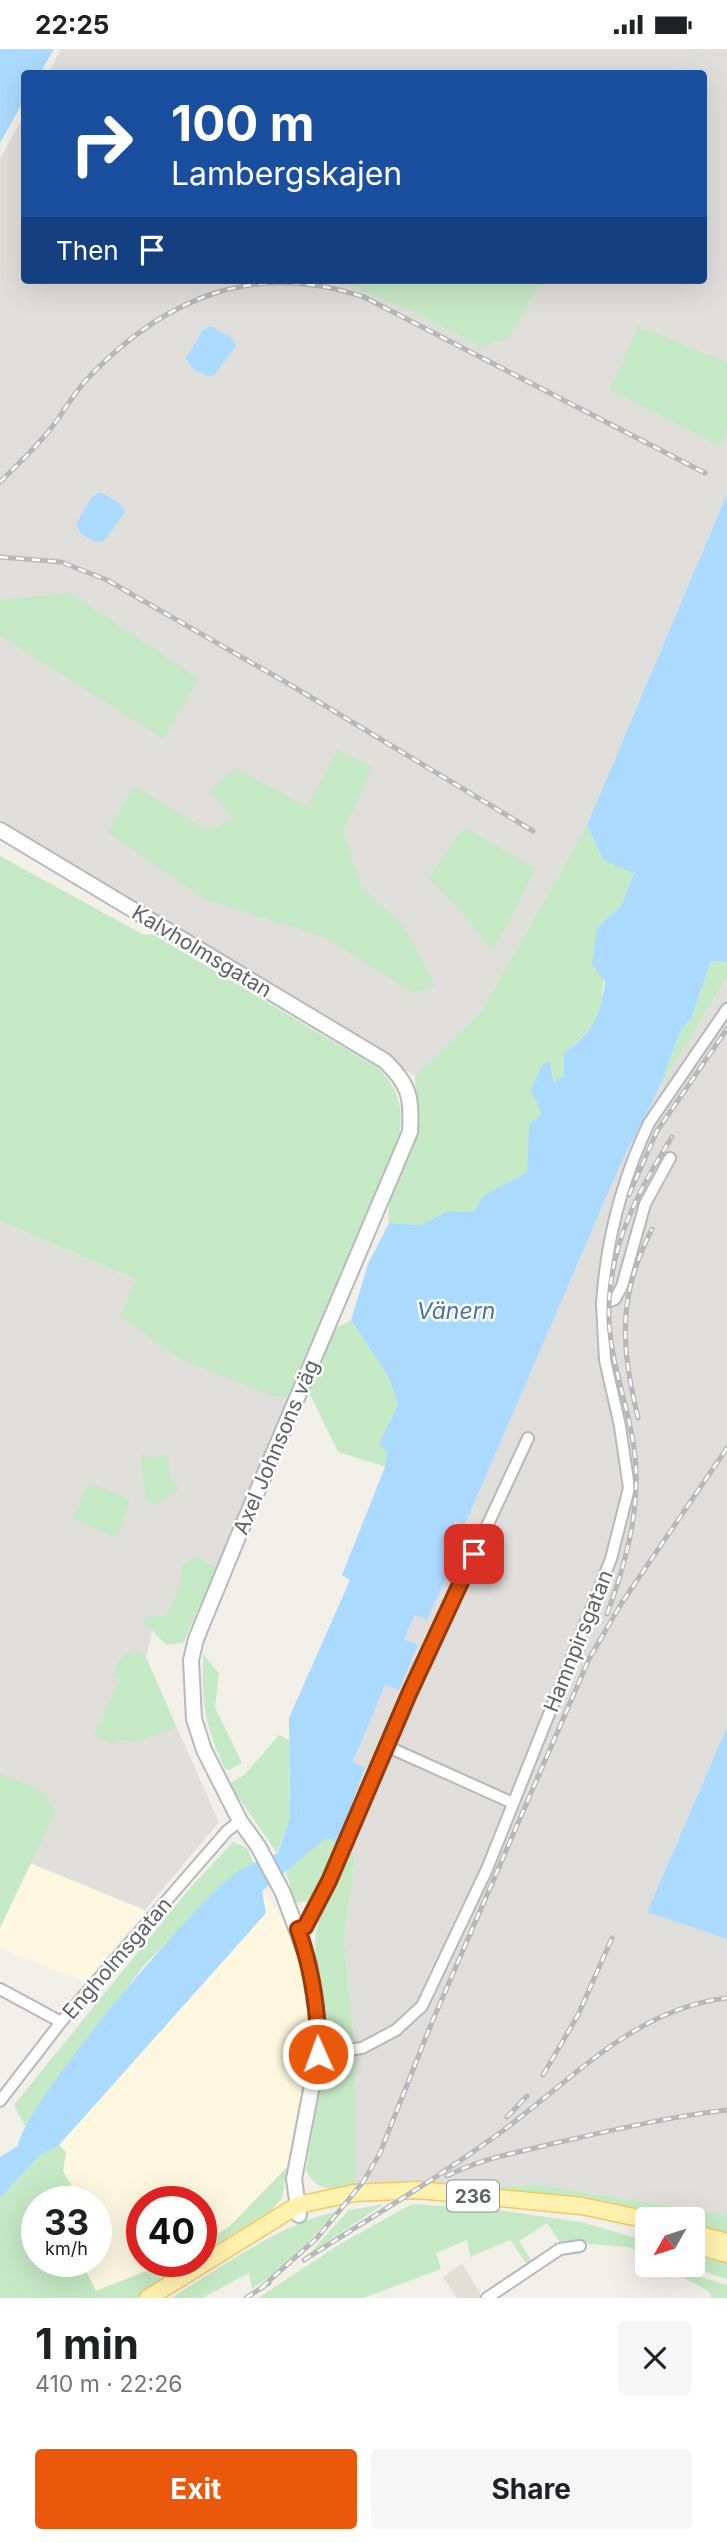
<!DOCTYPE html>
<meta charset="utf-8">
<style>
body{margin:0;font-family:Inter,sans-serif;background:#f6f6f6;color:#202124;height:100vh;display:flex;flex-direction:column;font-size:26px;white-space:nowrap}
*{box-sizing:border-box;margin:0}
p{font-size:23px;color:#757577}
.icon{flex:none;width:38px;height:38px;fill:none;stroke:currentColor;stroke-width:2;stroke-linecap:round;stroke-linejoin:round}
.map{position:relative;height:2249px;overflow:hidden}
.sheet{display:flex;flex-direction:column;background:#fff;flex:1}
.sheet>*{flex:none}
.banner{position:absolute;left:21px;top:21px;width:686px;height:214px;border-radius:7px;box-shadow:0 7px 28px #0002;background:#1a4fa0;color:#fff;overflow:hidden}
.needle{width:46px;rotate:231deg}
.fabs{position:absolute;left:635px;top:2158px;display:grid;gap:14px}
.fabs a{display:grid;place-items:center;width:70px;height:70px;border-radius:7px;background:#fff;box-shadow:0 7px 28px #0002;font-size:35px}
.speed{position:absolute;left:21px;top:2137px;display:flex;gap:14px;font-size:35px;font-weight:700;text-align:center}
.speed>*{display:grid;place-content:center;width:91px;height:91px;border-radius:50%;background:#fff;box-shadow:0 7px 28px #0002;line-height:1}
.speed small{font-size:18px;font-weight:400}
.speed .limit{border:10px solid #d22;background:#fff;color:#111}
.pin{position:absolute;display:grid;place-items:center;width:60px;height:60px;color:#fff;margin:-30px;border-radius:14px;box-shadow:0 4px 10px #0006}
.me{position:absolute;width:77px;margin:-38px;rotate:358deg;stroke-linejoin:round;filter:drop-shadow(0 0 5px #0008)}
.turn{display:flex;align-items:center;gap:24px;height:147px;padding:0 35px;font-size:32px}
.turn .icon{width:91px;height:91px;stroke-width:2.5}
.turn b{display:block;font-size:49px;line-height:60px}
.then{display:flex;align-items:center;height:66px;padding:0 35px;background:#0003;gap:14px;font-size:26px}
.round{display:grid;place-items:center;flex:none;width:74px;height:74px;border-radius:7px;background:#f6f6f6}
.headline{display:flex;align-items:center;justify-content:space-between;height:119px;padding:0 35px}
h1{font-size:42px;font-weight:700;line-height:52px}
.cta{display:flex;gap:14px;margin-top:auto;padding:14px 35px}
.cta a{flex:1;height:80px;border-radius:7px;background:#ea580c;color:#fff;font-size:28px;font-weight:700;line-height:80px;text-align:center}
.cta a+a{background:#f6f6f6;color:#202124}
.status{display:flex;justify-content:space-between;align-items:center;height:49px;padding:0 35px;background:#fff;direction:ltr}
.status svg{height:19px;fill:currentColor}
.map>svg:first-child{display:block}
.commercial{fill:#fef7e0}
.industrial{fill:#e0deda}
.education{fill:#e1ded6}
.green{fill:#c5e8c5}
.water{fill:#aadaff}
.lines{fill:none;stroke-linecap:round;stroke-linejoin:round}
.street-casing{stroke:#b5b8bc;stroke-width:14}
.secondary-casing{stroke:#b6babf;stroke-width:18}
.primary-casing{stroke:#f2c960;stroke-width:19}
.street{stroke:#fff;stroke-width:10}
.secondary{stroke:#fff;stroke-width:14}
.primary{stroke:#fff2af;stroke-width:16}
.rail-casing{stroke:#b6b7b8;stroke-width:5}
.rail{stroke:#fff;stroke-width:2.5;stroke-dasharray:8;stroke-linecap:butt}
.route-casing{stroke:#983908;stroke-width:18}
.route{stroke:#ea580c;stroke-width:12}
.labels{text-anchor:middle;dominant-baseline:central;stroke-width:5;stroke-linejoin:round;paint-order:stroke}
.shield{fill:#fff;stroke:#8f9295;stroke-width:2}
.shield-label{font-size:19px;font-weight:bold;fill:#5f6368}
.street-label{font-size:21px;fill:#5f6368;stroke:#fff}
.water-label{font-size:23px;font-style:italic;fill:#4174aa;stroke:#fff}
</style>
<div class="status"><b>22:25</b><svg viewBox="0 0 49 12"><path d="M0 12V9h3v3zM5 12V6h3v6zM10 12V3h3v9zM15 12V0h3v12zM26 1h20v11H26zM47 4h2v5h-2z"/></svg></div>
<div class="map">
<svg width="727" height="2249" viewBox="0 0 727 2249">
<rect width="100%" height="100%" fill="#f1efe8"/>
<path class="commercial" d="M30 1814 145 1861 86 1933 0 1899V1879Z
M262 1843 283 1870 297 1902 305 1928 308 1957 307 2004 287 2118 229 2178 201 2195V2152H142V2212H172L96 2242 81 2212H96V2152H80L63 2123 66 2103 59 2096 266 1864Z"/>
<path class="industrial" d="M61 0H727V445L587 776 482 961 415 1027 0 771V110L24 66V231H704V24H48Z
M727 928V1678L647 1863 727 1890V2166L532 2135 459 2142 355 2140 354 1992 344 1890 355 1809 338 1794 365 1720 353 1714 385 1635 399 1640 418 1596 404 1590 415 1566 427 1571 460 1499 447 1494 456 1472 465 1474 621 1113 658 1041Z
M0 1172 304 1305 250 1445 183 1592 152 1582 146 1609 219 1773 145 1861 30 1814 56 1761 43 1742 0 1724Z"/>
<path class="education" d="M462 2215 482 2247 478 2249H457L443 2228Z"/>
<path class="green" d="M336 231H542L510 288 482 298 408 260Z
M638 277 727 314V380L720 397 610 341Z
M70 544 198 630 164 690 0 586V551Z
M337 701 372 718 343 783 363 840 403 876 436 937 413 944 327 889 205 850 107 783 134 737 206 781 234 770 210 742 235 719 307 758Z
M587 776 603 811 634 823 621 857 597 879C605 933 613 968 564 1004V1026L555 1033 550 1013 542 1016V1065L529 1075 527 1123 484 1146 473 1163 447 1162 421 1176 389 1174C385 1147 403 1125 410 1100 417 1076 416 1052 415 1027L482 961Z
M464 778 536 820 493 902 457 858 428 829Z
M0 807 144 886 152 885 380 1020C401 1046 403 1058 399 1091L287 1348 271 1346 181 1310 120 1267 136 1231 0 1172Z
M711 912 727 913V928L658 1041 682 979 691 971Z
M351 1271 389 1329 398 1355 380 1396 387 1403 386 1418 338 1403 309 1343 334 1280Z
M144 1405 145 1409 168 1406 171 1433H177L178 1441 156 1456 146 1452 140 1407Z
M88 1434 130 1450 119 1483 113 1487 73 1469Z
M196 1508 217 1518 183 1594 166 1596 143 1572 149 1567H166L181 1534 182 1516Z
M135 1600 146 1608 176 1678 136 1693 118 1690 114 1696 94 1686 120 1630 112 1626 120 1610Z
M203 1605 219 1624 215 1658 242 1714 229 1721 225 1720C204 1671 202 1658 203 1605Z
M279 1686 289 1691 290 1768 277 1804 229 1735 245 1725Z
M0 1724 43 1742 56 1761 0 1879Z
M326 1789 338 1794 314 1847 310 1852 296 1854 285 1820Z
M233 1793 247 1799 254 1815 238 1822 144 1916 25 2077 14 2056 190 1839Z
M349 1803 355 1809 344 1890 354 1992C347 1993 340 1996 334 1991 317 1977 312 1900 317 1879 323 1853 338 1827 349 1803Z
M355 2007V2140C332 2140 316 2143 306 2121L322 2027 329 2019Z
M59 2096 66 2103 63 2123 81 2151 37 2152V2212H81L96 2242 172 2212H190L136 2249H0V2149L39 2107Z
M287 2118 282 2149 273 2160 201 2204V2195L229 2178Z
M532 2135 727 2166V2184L693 2176V2170H668L598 2154 459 2142Z
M384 2155 309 2205 349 2161Z
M412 2155 498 2161 581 2173 647 2192V2204L628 2198 560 2193 547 2174 519 2192 531 2211 526 2214 510 2191 470 2208 467 2191 436 2204 441 2220 363 2249H258L340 2195Z
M336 2163 290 2213 252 2240 249 2224 202 2249H171C220 2220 282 2173 336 2163Z
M693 2205 727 2214V2230L683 2216H693Z
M661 2216 727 2236V2249H712L708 2242Z"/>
<path class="water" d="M0 0H54L40 24H24V51L0 94Z
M211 277 232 289 236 297 214 326 207 327 192 319 186 309 203 281Z
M100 443 121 455 125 463 104 492 96 493 81 485 76 475 92 448Z
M727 445V913L711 912 691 971 682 979 658 1041 621 1114 465 1475 455 1473 447 1494 460 1499 427 1571 415 1566 404 1590 418 1596 399 1641 385 1636 353 1713 365 1719 338 1794 326 1789 262 1842 266 1864 59 2096 39 2107 0 2149V2108L18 2097C23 2055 198 1850 238 1822 250 1814 265 1810 278 1804L290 1768 289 1669 350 1531 342 1526 385 1418 387 1403 379 1396 398 1355 389 1329 351 1271 368 1215 389 1174 421 1176 447 1162 473 1163 484 1146 527 1123 529 1075 542 1065 531 1041 542 1016 550 1012 554 1033 564 1026V1004C593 983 600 967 605 933L592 916 597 879 621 857 634 824 603 811 587 776Z
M727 1678V1890L647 1863Z"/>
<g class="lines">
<defs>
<path id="street" d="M602 1255C606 1192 622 1131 649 1074L727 960
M386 1697 513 1754
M298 1880 305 1878 329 1832 409 1645 528 1389
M0 1940 61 1973
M318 2005 362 1999 396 1981 422 1957 487 1820 611 1510 629 1439 620 1377 605 1311 602 1255 615 1250 622 1237 645 1155 670 1109
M0 2052 61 1973 227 1782 240 1772
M487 2249 560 2200 580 2197"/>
<path id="secondary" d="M0 781 385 1012C410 1036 412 1049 410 1083L240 1483 196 1590 191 1611 194 1670 204 1701 240 1772 258 1797 283 1844 309 1914 319 1982 318 2005 294 2130 299 2166"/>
<path id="primary" d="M693 2184 727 2193
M693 2195 727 2205
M148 2249 298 2156 354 2144 419 2141 582 2157 648 2171"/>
</defs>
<use href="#street" class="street-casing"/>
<use href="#secondary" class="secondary-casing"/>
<use href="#primary" class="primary-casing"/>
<use href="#street" class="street"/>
<use href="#secondary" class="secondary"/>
<use href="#primary" class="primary"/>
<defs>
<path id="rail" d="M0 433C19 414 39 396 55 374 66 359 76 341 90 327 167 247 256 212 364 248L705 424
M0 508 61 513 107 531 294 638 533 782
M629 1146 657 1082 727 980
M638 1369C621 1296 617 1249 652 1180
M607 1565C628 1509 644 1447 632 1387 624 1343 607 1301 609 1256 611 1193 639 1140 672 1088
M543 2026 578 1966 612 1889
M507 2068 527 2047
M447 2127C479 2110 516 2104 551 2095 609 2082 667 2068 727 2061
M304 2211C370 2169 438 2129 501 2083 572 2031 634 1960 727 1949
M262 2238 316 2190 363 2133 380 2104 432 1973 589 1610 621 1555 727 1399
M246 2249 269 2234"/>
</defs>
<use href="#rail" class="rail-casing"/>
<use href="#rail" class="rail"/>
</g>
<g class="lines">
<defs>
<path id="route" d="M318 2005C319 1962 312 1921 298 1880L305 1878 329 1832 409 1645 474 1505"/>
</defs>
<use href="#route" class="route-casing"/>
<use href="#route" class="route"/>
</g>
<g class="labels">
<rect class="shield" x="447" y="2131.5" width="52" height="31" rx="5"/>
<g class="shield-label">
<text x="473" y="2147">236</text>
</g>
<g class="street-label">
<text transform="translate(202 902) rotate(31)">Kalvholmsgatan</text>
<text transform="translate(276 1398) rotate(-67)">Axel Johnsons väg</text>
<text transform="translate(578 1592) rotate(-68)">Hamnpirsgatan</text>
<text transform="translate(117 1909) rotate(-49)">Engholmsgatan</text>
</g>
<g class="water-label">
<text x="456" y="1262">Vänern</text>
</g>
</g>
</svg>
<div class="fabs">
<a><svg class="needle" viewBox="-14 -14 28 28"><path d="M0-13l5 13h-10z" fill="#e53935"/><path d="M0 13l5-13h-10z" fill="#757577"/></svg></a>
</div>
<div class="speed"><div>33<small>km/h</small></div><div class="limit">40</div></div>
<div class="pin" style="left:474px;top:1505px;background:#d93025"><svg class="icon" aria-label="arrive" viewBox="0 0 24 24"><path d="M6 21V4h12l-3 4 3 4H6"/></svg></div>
<svg class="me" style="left:318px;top:2005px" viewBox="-20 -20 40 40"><circle r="17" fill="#ea580c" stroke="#fff" stroke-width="3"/><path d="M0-11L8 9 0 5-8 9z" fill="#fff"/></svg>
<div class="banner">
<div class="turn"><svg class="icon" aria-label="right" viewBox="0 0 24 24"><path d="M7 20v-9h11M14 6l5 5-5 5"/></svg><div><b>100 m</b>Lambergskajen</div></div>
<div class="then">Then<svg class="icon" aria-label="arrive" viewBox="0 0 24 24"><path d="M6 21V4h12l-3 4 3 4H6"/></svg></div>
</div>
</div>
<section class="sheet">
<div class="headline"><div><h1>1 min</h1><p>410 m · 22:26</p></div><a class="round"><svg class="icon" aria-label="close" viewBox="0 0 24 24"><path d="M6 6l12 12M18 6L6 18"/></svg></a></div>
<div class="cta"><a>Exit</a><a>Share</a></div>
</section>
